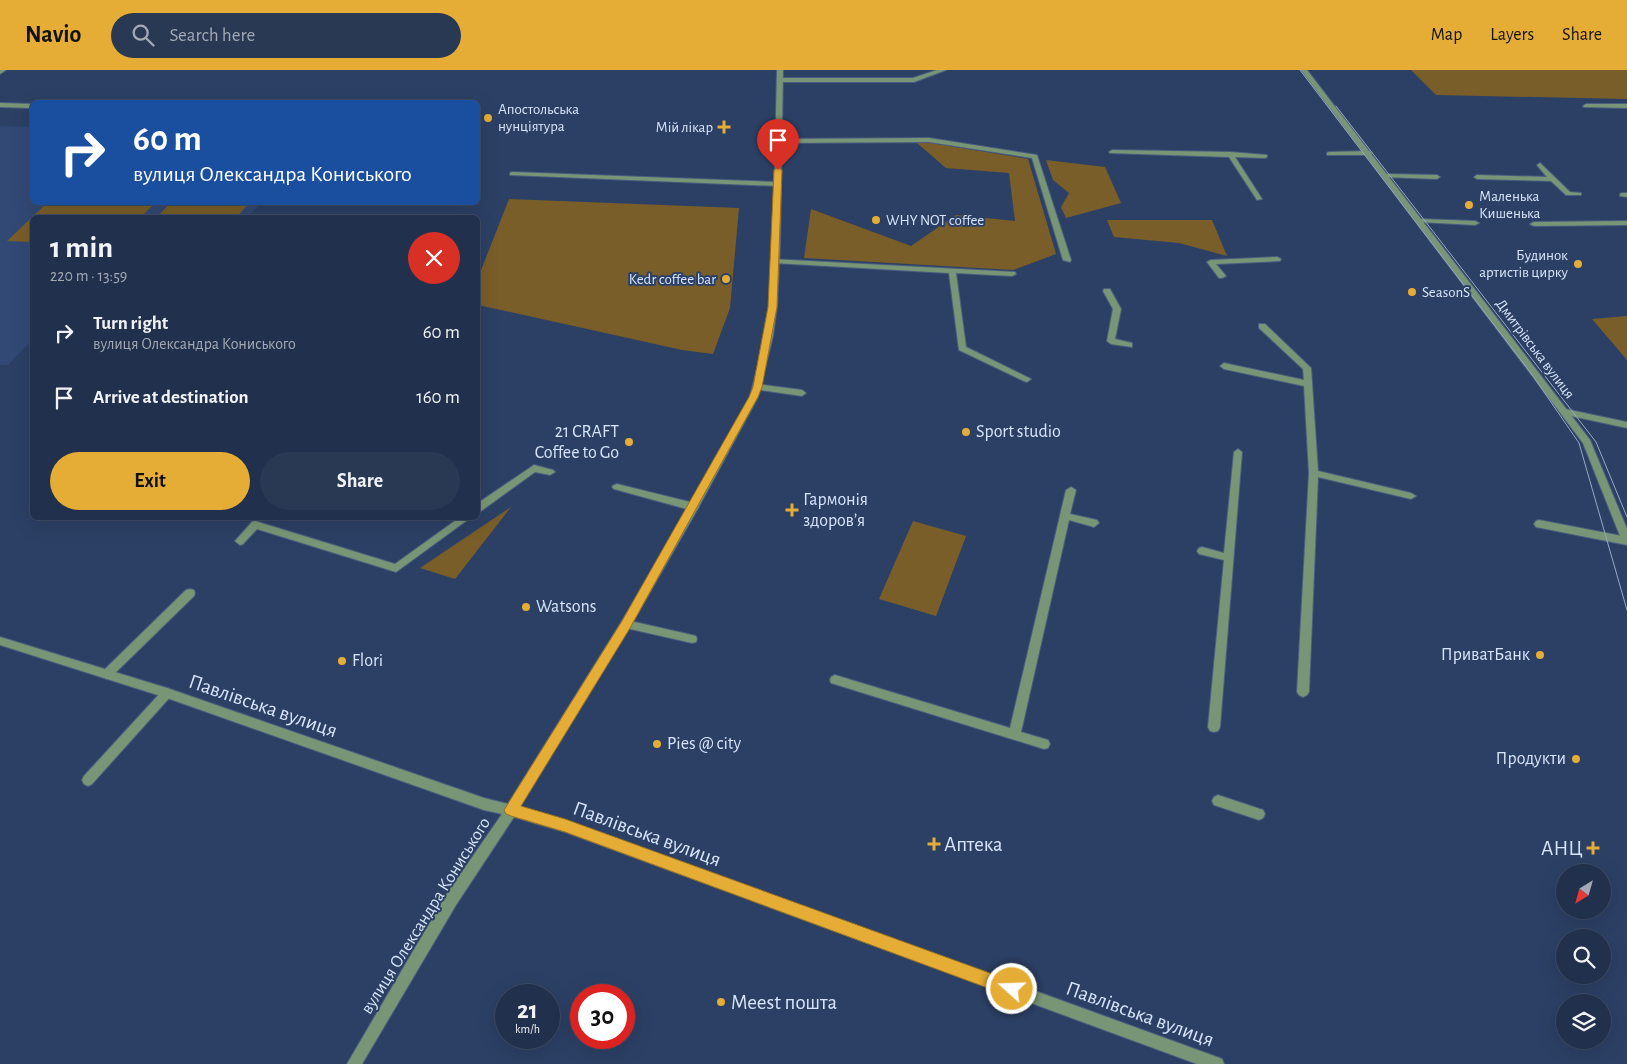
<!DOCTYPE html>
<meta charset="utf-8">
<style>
body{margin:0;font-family:"Alegreya Sans",sans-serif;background:#293853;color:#f1f3f6;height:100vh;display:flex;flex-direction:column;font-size:19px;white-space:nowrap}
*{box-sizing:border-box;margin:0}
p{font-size:16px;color:#a2a9b5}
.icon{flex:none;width:28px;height:28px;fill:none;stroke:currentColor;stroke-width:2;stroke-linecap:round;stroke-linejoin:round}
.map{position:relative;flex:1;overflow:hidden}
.side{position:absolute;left:30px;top:145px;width:450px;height:305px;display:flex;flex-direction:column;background:#21304c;border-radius:8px;box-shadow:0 5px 20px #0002,0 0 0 1px #3e4b64}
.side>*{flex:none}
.banner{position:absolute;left:30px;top:30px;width:450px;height:105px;border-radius:8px;box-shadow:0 5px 20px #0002,0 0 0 1px #3e4b64;background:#1a4fa0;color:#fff;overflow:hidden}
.needle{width:32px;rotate:217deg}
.tools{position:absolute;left:1556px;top:794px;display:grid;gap:10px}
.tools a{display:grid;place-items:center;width:55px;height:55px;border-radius:50%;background:#21304c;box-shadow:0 5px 20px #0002,0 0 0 1px #3e4b64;font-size:25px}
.speed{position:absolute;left:495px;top:914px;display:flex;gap:10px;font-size:25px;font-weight:700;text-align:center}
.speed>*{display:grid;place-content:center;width:65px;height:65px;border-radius:50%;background:#21304c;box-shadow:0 5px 20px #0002,0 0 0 1px #3e4b64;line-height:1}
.speed small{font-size:12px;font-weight:400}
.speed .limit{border:8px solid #d22;background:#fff;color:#111}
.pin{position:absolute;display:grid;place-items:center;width:42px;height:42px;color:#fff;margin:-51px -21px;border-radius:50% 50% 50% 0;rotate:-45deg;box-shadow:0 0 5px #0007}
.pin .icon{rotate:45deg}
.me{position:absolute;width:55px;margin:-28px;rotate:290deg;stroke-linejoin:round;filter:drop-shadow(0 0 4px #0008)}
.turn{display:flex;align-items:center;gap:18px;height:105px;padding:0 20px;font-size:22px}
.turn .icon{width:65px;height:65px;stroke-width:2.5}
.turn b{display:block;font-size:35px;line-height:42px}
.round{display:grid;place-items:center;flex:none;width:52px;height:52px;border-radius:26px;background:#293853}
.overview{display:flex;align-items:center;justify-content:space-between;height:85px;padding:0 20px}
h1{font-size:30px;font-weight:600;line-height:38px}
.button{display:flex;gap:10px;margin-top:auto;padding:10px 20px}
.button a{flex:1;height:58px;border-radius:30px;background:#e5ad35;color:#111;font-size:20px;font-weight:600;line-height:58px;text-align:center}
.button a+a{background:#293853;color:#f1f3f6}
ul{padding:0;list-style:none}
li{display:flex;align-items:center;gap:15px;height:65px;padding:0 20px}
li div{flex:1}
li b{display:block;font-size:19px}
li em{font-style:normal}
header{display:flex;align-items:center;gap:30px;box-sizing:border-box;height:70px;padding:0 25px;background:#e5ad35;color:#111}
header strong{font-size:24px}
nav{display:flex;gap:28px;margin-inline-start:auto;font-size:18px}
.search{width:350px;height:45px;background:#293853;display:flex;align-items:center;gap:12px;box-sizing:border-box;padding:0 18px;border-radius:28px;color:#a2a9b5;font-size:19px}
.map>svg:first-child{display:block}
.built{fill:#324975}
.green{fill:#795e29}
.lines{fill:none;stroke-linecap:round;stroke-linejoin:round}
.service-casing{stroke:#4b5e80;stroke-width:2}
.minor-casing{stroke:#4b5e80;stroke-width:2}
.service{fill:#789675;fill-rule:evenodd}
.minor{fill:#789675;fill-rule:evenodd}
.tram{stroke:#99a8c4;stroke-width:1}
.route{fill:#e5ad35;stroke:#957022}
.poi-dot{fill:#e5ad35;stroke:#2c4065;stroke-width:2}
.labels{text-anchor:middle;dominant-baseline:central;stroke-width:4;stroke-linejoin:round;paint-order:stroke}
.far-poi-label{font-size:15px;fill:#d7e4fb;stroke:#2c4065;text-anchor:start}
.far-street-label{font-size:15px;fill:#d7e4fb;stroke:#2c4065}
.poi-label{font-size:18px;fill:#d7e4fb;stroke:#2c4065;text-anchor:start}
.street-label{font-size:18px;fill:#d7e4fb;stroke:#2c4065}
.near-street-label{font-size:21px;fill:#d7e4fb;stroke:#2c4065}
.near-poi-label{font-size:21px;fill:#d7e4fb;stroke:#2c4065;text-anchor:start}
</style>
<header>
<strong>Navio</strong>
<div class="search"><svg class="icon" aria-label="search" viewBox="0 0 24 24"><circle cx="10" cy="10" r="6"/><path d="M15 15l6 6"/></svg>Search here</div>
<nav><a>Map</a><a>Layers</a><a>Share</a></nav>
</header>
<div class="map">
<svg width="1627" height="994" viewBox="0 0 1627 994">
<rect width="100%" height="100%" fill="#2c4065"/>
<path class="built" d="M0 56 32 57V132L261 133 247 147 32 148V270L8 295H0Z"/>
<path class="green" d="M1411 0H1627V29L1436 25Z
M917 73H931L1028 89 1056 184 1013 200 804 188 811 139 911 176 956 145 1015 151 1009 103 946 98Z
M1046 90 1105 97 1121 133 1066 148 1061 137 1069 123 1053 110Z
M509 129 739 138 730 238 713 284 682 280 478 235V208Z
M48 132H155V133L141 147 32 148V172L7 171Z
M171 132H249V133L237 147H157Z
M1107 150H1212L1227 186 1179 173 1114 167Z
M1627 246V290L1592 249Z
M511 437 455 509 420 498Z
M913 451 966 466 936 546 879 529Z"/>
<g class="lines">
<defs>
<path id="service" d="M937 0H946L914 12H780L777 10 780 8H913Z
M0 33 32 34V38L0 37Z
M1586 34H1627V38L1584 37 1583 36Z
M929 68 1037 85 1071 190 1070 192 1063 190 1032 88 929 72 777 73 774 71 777 69Z
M1112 80 1230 82 1267 85V87L1265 88 1235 87 1262 129 1257 130 1229 87 1110 83 1109 82Z
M1329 82 1369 81 1372 83 1369 85H1327V83Z
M1540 93 1570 122 1581 123V125H1566L1551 111 1477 109 1474 107 1477 105 1547 107 1537 95Z
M512 102 778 112 781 114 778 116 510 105V103Z
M1386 104 1437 105 1440 107 1437 109 1384 107 1383 106Z
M1622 123H1627V127L1620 126V124Z
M1421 149 1475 151 1479 153 1475 155 1419 152 1418 151Z
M1627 151V155L1534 156 1530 154 1534 152Z
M1277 187 1281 189 1280 191 1216 194 1226 206 1222 208H1219L1207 192 1211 190Z
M771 189 1015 202 1016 204 1012 206 956 203 966 277 1031 309 1027 312 1024 311 959 280 949 203 774 193H771Z
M1104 219H1110L1121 239 1115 269 1132 273V277L1111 274 1107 271 1113 239 1103 221Z
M1259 254H1265L1311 298 1318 401 1411 423 1416 426 1411 429 1318 407 1309 622 1307 625 1303 627 1299 625 1297 622 1309 403 1304 316 1224 299 1220 296 1224 293 1304 310 1303 299 1259 258Z
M757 314 802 320 806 323 802 326 754 319 753 317Z
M1565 339 1627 352V358L1562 344 1561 342 1562 340Z
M1238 379 1242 382 1220 657 1218 661 1214 662 1210 661 1208 657 1224 490 1199 484 1197 481 1199 478 1202 477 1224 483 1234 382Z
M534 395 553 400 555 402 550 405 535 402 481 441H478V433Z
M617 414 694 433 699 437 694 441 614 419 612 417 614 415Z
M1071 417 1076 420 1070 444 1097 450 1099 453 1094 457 1069 450 1021 662 1048 670 1050 674 1048 678 1044 679 831 613 830 610 831 607 835 605 1010 658 1066 420Z
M459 448H470L396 502 257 459 243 474 240 475 235 471 252 452 255 451 395 494Z
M1539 450 1627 467V475L1536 457 1534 454 1536 451Z
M190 519 194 520 195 523 194 526 111 607 107 609 103 607 102 604 103 601 186 520Z
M626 550 692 565 696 566 697 569 696 572 692 573 626 558 622 557 621 554 622 551Z
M167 618 171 620 173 623 171 626 92 714 88 716 84 714 82 710 84 706 163 620Z
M1218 725 1263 740 1265 744 1263 748 1259 750 1214 735 1212 731 1214 727Z"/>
<path id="minor" d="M0 0H6L0 4Z
M777 0H783L780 176 777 235 773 266 758 327 697 440 630 557 520 737 565 750 1217 987 1222 989 1224 994H1197L565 762 514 747 456 835 362 994H347L446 825 502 744 484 740 167 628 0 575V567L167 618 484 728 508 734 622 551 690 435 750 327 765 266 769 235 773 176Z
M1301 0H1307L1590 370 1627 459V475L1622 471 1583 373Z"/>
</defs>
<use href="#service" class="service-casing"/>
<use href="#minor" class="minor-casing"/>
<use href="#service" class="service"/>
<use href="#minor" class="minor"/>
<path class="tram" d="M1300 0 1533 306 1579 373 1627 540
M1336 36 1596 372 1627 447"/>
</g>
<path class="route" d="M778 97 782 100 777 237 762 317 758 327 630 558 521 736 565 749 1012 911 1018 914 1020 919 1018 925 1012 927 565 762 511 746 506 744 504 740 622 551 749 327 753 317 768 237 774 100Z"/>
<g class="poi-dot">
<circle cx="488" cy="48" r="5"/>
<path d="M721.5 49.5h5v5h5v5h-5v5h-5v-5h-5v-5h5z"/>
<circle cx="1469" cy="135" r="5"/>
<circle cx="876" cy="150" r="5"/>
<circle cx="1578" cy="194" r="5"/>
<circle cx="726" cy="209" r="5"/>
<circle cx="1412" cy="222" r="5"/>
<circle cx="966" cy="362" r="5"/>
<circle cx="629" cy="372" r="5"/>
<path d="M789.5 432.5h5v5h5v5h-5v5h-5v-5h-5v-5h5z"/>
<circle cx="526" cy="537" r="5"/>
<circle cx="1540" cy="585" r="5"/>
<circle cx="342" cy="591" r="5"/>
<circle cx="657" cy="674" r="5"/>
<circle cx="1576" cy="689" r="5"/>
<path d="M931.5 766.5h5v5h5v5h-5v5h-5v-5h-5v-5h5z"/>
<path d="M1590.5 770.5h5v5h5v5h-5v5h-5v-5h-5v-5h5z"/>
<circle cx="721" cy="932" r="5"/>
</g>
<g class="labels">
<g class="far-poi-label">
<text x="498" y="39">Апостольська<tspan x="498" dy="17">нунціятура</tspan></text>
<text x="713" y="57" text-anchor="end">Мій лікар</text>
<text x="1479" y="126">Маленька<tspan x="1479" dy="17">Кишенька</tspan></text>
<text x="886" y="150">WHY NOT coffee</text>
<text x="1568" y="185" text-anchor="end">Будинок<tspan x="1568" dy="17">артистів цирку</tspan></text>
<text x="716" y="209" text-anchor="end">Kedr coffee bar</text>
<text x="1422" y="222">SeasonS</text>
</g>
<g class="far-street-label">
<text transform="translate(1535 279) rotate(53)">Дмитрівська вулиця</text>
</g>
<g class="poi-label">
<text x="619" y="362" text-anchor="end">21 CRAFT<tspan x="619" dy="21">Coffee to Go</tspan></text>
<text x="976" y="362">Sport studio</text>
<text x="803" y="430">Гармонія<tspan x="803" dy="21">здоровʼя</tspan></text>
<text x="536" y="537">Watsons</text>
<text x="1530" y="585" text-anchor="end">ПриватБанк</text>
<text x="352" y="591">Flori</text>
<text x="667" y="674">Pies @ city</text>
<text x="1566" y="689" text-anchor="end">Продукти</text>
</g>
<g class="street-label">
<text transform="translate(426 846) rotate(-58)">вулиця Олександра Кониського</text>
</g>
<g class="near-street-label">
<text transform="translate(263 636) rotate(19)">Павлівська вулиця</text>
<text transform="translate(647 764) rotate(20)">Павлівська вулиця</text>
<text transform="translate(1140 944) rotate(20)">Павлівська вулиця</text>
</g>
<g class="near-poi-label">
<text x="944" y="774">Аптека</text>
<text x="1583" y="778" text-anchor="end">АНЦ</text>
<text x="731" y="932">Meest пошта</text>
</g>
</g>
</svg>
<div class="tools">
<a><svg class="needle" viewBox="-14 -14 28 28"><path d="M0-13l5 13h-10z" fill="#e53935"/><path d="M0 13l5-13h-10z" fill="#a2a9b5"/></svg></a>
<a><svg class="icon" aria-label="search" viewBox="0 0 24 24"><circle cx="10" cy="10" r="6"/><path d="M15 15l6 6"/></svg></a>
<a><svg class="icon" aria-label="layers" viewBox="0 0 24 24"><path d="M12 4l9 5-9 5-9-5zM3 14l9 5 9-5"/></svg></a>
</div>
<div class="speed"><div>21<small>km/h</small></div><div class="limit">30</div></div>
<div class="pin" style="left:778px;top:100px;background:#d93025"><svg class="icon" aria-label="arrive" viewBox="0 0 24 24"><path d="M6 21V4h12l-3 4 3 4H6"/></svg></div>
<svg class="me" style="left:1012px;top:919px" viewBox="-20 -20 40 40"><circle r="17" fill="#e5ad35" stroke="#fff" stroke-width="3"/><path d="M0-11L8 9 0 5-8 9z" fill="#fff"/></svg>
<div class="banner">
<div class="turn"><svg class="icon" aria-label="right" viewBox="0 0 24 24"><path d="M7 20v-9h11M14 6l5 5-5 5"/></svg><div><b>60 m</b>вулиця Олександра Кониського</div></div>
</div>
<section class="side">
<div class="overview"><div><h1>1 min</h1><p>220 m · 13:59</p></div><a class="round" style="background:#d93025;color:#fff"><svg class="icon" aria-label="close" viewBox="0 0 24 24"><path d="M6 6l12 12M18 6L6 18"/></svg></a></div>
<ul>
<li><svg class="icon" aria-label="right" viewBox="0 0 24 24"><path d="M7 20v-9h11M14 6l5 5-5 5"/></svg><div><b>Turn right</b><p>вулиця Олександра Кониського</p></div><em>60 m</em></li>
<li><svg class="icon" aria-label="arrive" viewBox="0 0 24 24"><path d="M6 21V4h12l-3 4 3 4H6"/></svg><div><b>Arrive at destination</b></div><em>160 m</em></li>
</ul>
<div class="button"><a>Exit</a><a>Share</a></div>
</section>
</div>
